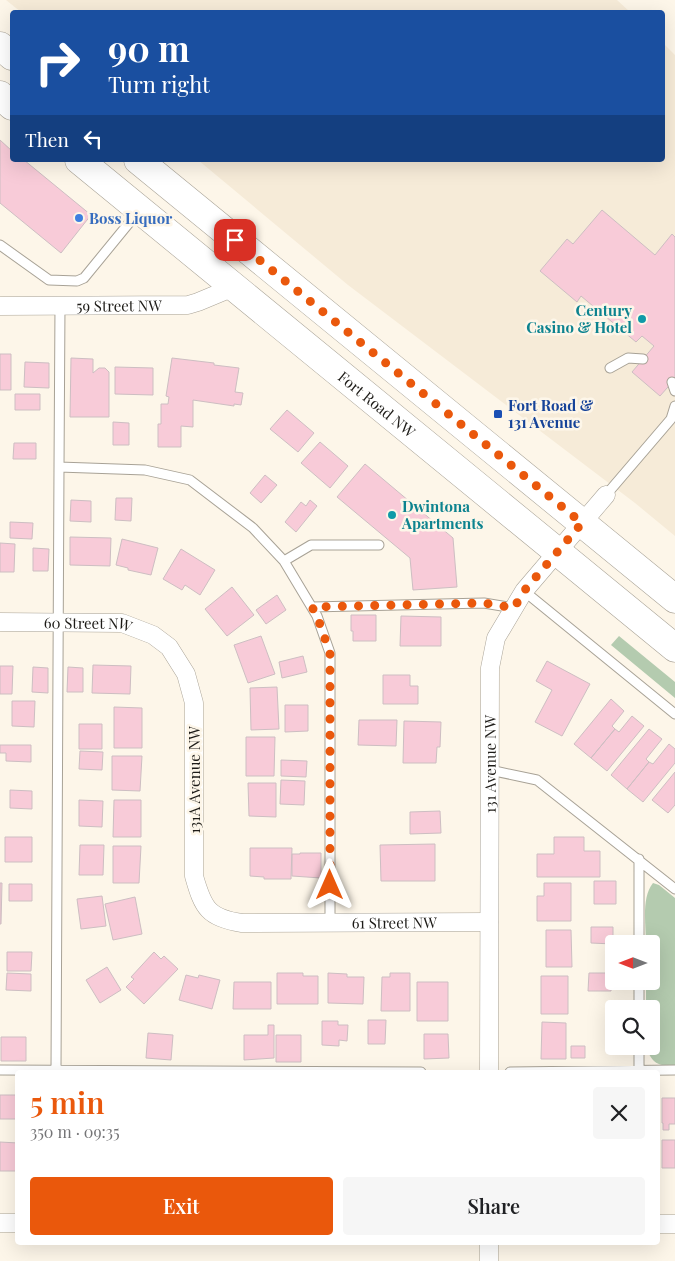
<!DOCTYPE html>
<meta charset="utf-8">
<style>
body{margin:0;font-family:"Playfair Display",serif;background:#f6f6f6;color:#202124;height:100vh;display:flex;flex-direction:column;font-size:19px;white-space:nowrap}
*{box-sizing:border-box;margin:0}
p{font-size:16px;color:#757577}
.icon{flex:none;width:28px;height:28px;fill:none;stroke:currentColor;stroke-width:2;stroke-linecap:round;stroke-linejoin:round}
.map{position:relative;flex:1;overflow:hidden}
.panel{position:absolute;left:15px;top:1070px;width:645px;height:175px;display:flex;flex-direction:column;background:#fff;border-radius:5px;box-shadow:0 5px 20px #0002}
.panel>*{flex:none}
.hud{position:absolute;left:10px;top:10px;width:655px;height:152px;border-radius:5px;box-shadow:0 5px 20px #0002;background:#1a4fa0;color:#fff;overflow:hidden}
.needle{width:32px;rotate:270deg}
.controls{position:absolute;left:605px;top:935px;display:grid;gap:10px}
.controls a{display:grid;place-items:center;width:55px;height:55px;border-radius:5px;background:#fff;box-shadow:0 5px 20px #0002;font-size:25px}
.pin{position:absolute;display:grid;place-items:center;width:42px;height:42px;color:#fff;margin:-21px;border-radius:10px;box-shadow:0 2px 8px #0006}
.me{position:absolute;width:55px;margin:-28px;rotate:0deg;stroke-linejoin:round;filter:drop-shadow(0 0 4px #0008)}
.turn{display:flex;align-items:center;gap:18px;height:105px;padding:0 15px;font-size:22px}
.turn .icon{width:65px;height:65px;stroke-width:2.5}
.turn b{display:block;font-size:35px;line-height:42px}
.then{display:flex;align-items:center;height:48px;padding:0 15px;background:#0003;gap:10px;font-size:19px}
.round{display:grid;place-items:center;flex:none;width:52px;height:52px;border-radius:5px;background:#f6f6f6}
.summary{display:flex;align-items:center;justify-content:space-between;height:85px;padding:0 15px}
h1{font-size:30px;font-weight:600;line-height:38px;color:#ea580c}
.button{display:flex;gap:10px;margin-top:auto;padding:10px 15px}
.button a{flex:1;height:58px;border-radius:5px;background:#ea580c;color:#fff;font-size:20px;font-weight:600;line-height:58px;text-align:center}
.button a+a{background:#f6f6f6;color:#202124}
.map>svg:first-child{display:block}
.built{fill:#f6ebd8}
.green{fill:#b4cbaf}
.building{fill:#f8cbd8;stroke:#cdbec2}
.lines{fill:none;stroke-linecap:round;stroke-linejoin:round}
.lane-casing{stroke:#a8a296;stroke-width:11}
.street-casing{stroke:#a8a296;stroke-width:19}
.primary-casing{stroke:#a8a296;stroke-width:29}
.lane{stroke:#fff;stroke-width:9}
.street{stroke:#fff;stroke-width:18}
.primary{stroke:#fff;stroke-width:28}
.route{stroke:#ea580c;stroke-width:9;stroke-dasharray:0 16.2}
.shop-dot{fill:#3f7fe0;stroke:#fdf6e9;stroke-width:2}
.culture-dot{fill:#0f9aa8;stroke:#fdf6e9;stroke-width:2}
.transit-dot{fill:#1a4fb4;stroke:#fdf6e9;stroke-width:2}
.labels{text-anchor:middle;dominant-baseline:central;stroke-width:5;stroke-linejoin:round;paint-order:stroke}
.shop-label{font-size:15px;font-weight:bold;fill:#366cbe;stroke:#fdf6e9;text-anchor:start}
.street-label{font-size:15px;fill:#1d1b17;stroke:#fdf6e9}
.culture-label{font-size:15px;font-weight:bold;fill:#0d838f;stroke:#fdf6e9;text-anchor:end}
.transit-label{font-size:15px;font-weight:bold;fill:#164399;stroke:#fdf6e9;text-anchor:start}
</style>
<div class="map">
<svg width="675" height="1261" viewBox="0 0 675 1261">
<rect width="100%" height="100%" fill="#fdf6e9"/>
<path class="built" d="M6 0H617L630 12H21Z
M663 43 675 55V536L635 503 348 285 198 160H662Z"/>
<path class="green" d="M619 636 675 682V698L611 645Z
M653 883 659 885 675 898V1066C658 1066 653 1064 646 1048V1046H651V1009H646V981H651V944H646C646 925 641 898 653 883Z"/>
<path class="building" d="M0 140 12 151V160H24L91 215 61 253 0 203Z
M602 210 655 255 672 234 675 237V379L660 396 632 372 654 346 642 336 636 342 581 296 577 302 540 271 567 239 573 244Z
M0 354H11V390H0Z
M71 358 93 359V373L99 368H105L109 372V417H70Z
M172 358 214 363V365L239 368 235 392 243 393 241 405 234 404V406L193 400V427L181 426V447H158V424H161V404H168L169 397 166 396Z
M25 362 49 363V388L24 387Z
M115 367 153 368V395L115 394Z
M15 394H40V410H15Z
M287 410 314 433 298 452 270 429Z
M113 422 129 423V445H113Z
M320 442 348 466 330 488 301 463Z
M14 443H36V459H13Z
M365 464 453 538 457 587 413 590 410 558 337 497Z
M265 475 277 485 261 503 250 493Z
M116 498H132L131 521 115 520Z
M71 500 91 501V522L70 521Z
M310 500 317 506 296 532 285 522 301 502 306 506Z
M10 522 33 523 32 539 10 538Z
M70 537 111 538 110 566 70 565Z
M122 539 158 548 151 575 128 570V568L116 565Z
M0 543 15 544 14 572H0Z
M33 548 49 549 48 571H33Z
M181 549 215 570 200 595 185 585 182 590 163 579Z
M232 587 254 615 227 636 205 609Z
M277 595 286 610 266 624 256 610Z
M351 615H376V641H353V631H351Z
M401 616 441 617V646H400Z
M261 636 275 674 248 683 234 645Z
M303 656 307 672 282 678 279 662Z
M547 661 590 684 562 736 535 722 552 690 536 681Z
M93 665 131 666 130 694 92 693Z
M0 666H13L12 694H0Z
M33 667 48 668V693L32 692Z
M68 667 83 668V692H67Z
M383 675H410V686H418V704H383Z
M277 687 279 729 251 730 250 688Z
M611 699 624 711 612 726 615 729 591 758 574 744Z
M12 701H35L34 727 12 726Z
M285 705H308V731L285 732Z
M114 707 142 708V748H114Z
M632 716 644 726 607 771 591 758 615 729 619 732Z
M359 720H397L396 746 358 745Z
M404 721 441 722 440 747H437L436 763H403Z
M79 724H102V749H79Z
M649 729 662 739 646 759 649 762 627 789 611 775Z
M246 737H275L274 776H246Z
M669 744 675 749V763L643 802 627 789 649 762 653 764Z
M0 745H31V762L6 761V753H0Z
M80 751 103 752 102 770 79 769Z
M112 756H142L140 791 112 790Z
M281 760 307 761 306 777 281 776Z
M675 772V805L668 813 652 800Z
M281 780 305 781 304 805 280 804Z
M248 783H276V817L249 816Z
M10 790 32 791V809L10 808Z
M79 800 103 801 102 827 79 826Z
M114 800H141V837H113Z
M440 811 441 833 410 834V812Z
M5 837H32V862H5Z
M554 837H584V851H600V877H537V854H554Z
M435 844V881H381L380 845Z
M80 845H104L103 875H79Z
M113 846H141L139 883H113Z
M250 848H292L291 879H264V877L250 876Z
M300 853H321V878L292 876V854H300Z
M594 881H616V904H594Z
M0 883H2L1 924H0Z
M544 883H571V921H537V896H544Z
M9 884H32V901H9Z
M102 896 106 926 81 929 77 899Z
M135 897 142 934 113 940 105 904Z
M591 927H613V944L591 943Z
M546 930H571L572 967H546Z
M7 952H32L31 971H7Z
M154 952 161 959 164 956 178 969 144 1004 126 987 134 979 131 977Z
M107 967 121 990 100 1003 86 980Z
M7 973 31 974V991L6 990Z
M277 973H303V976H318V1004H277Z
M328 973 347 974V977H364L363 1004 328 1003Z
M390 973H410V1011H381L382 977H390Z
M589 973H612L611 991H588Z
M186 975 198 978 199 975 220 980 212 1009 179 1000Z
M541 976H568V1014H541Z
M234 982H271V1009H233Z
M417 982H448V1021H417Z
M368 1020H386L385 1044H368Z
M322 1021H338V1025H348L347 1041 339 1040V1046L322 1045Z
M542 1022 566 1023V1059H541Z
M268 1025H274V1058L244 1060V1035H268Z
M148 1033 173 1035 171 1060 146 1058Z
M424 1034H448L449 1058 424 1059Z
M276 1035H301V1062H276Z
M1 1037H26V1061H1Z
M571 1046H585V1058H571Z
M0 1095H18V1119H0Z
M662 1098H675V1124H669V1130H663V1123H662Z
M662 1140H675V1168H662Z
M0 1142 18 1143V1171H0Z"/>
<g class="lines">
<defs>
<path id="lane" d="M0 245 49 280 77 281 84 278 138 212
M610 368 628 358 643 359
M672 382 675 391
M59 467 60 306
M606 495 671 419 675 406
M284 561 311 545H379
M524 591 675 714
M312 607 484 603 514 608
M490 770 537 780 675 889
M639 944V859
M639 1009V981
M0 1070 421 1072
M56 1070 59 467 145 470 190 480 253 528 284 561 317 616 330 653V922
M639 1070V1046
M510 1072 675 1070"/>
<g id="street">
<path id="s1" d="M0 306 188 305 198 302 234 287"/>
<path id="s2" d="M0 622 122 623 153 635 169 647 186 674 194 703V876C203 908 208 918 242 923L489 922"/>
<path id="s3" d="M489 1072 490 668 496 638 524 591 606 495"/>
<path d="M0 1223H18"/>
<path d="M658 1224H675"/>
<path d="M489 1242V1261"/>
</g>
<g id="primary">
<path d="M0 46 12 56"/>
<path d="M0 95 12 106"/>
<path id="s4" d="M79 160 675 648"/>
<path d="M138 160 675 599"/>
</g>
</defs>
<use href="#lane" class="lane-casing"/>
<use href="#street" class="street-casing"/>
<use href="#primary" class="primary-casing"/>
<use href="#lane" class="lane"/>
<use href="#street" class="street"/>
<use href="#primary" class="primary"/>
</g>
<g class="lines">
<path class="route" d="M235 240 582 523 524 591 514 608 484 603 312 607 317 616 330 653V885"/>
</g>
<circle class="shop-dot" cx="79" cy="218" r="5"/>
<g class="culture-dot">
<circle cx="642" cy="319" r="5"/>
<circle cx="392" cy="515" r="5"/>
</g>
<rect class="transit-dot" x="493" y="409" width="10" height="10" rx="2.5"/>
<g class="labels">
<g class="shop-label">
<text x="89" y="218">Boss Liquor</text>
</g>
<g class="street-label">
<text stroke="none"><textPath href="#s1" startOffset="119">59 Street NW</textPath></text>
<text stroke="none"><textPath href="#s4" startOffset="385">Fort Road NW</textPath></text>
<text stroke="none"><textPath href="#s2" startOffset="88">60 Street NW</textPath></text>
<text stroke="none"><textPath href="#s3" startOffset="308">131 Avenue NW</textPath></text>
<text transform="translate(194 780) rotate(-90)">131A Avenue NW</text>
<text stroke="none"><textPath href="#s2" startOffset="636">61 Street NW</textPath></text>
</g>
<g class="culture-label">
<text x="632" y="310">Century<tspan x="632" dy="17">Casino &amp; Hotel</tspan></text>
<text x="402" y="506" text-anchor="start">Dwintona<tspan x="402" dy="17">Apartments</tspan></text>
</g>
<g class="transit-label">
<text x="508" y="405">Fort Road &amp;<tspan x="508" dy="17">131 Avenue</tspan></text>
</g>
</g>
</svg>
<div class="controls">
<a><svg class="needle" viewBox="-14 -14 28 28"><path d="M0-13l5 13h-10z" fill="#e53935"/><path d="M0 13l5-13h-10z" fill="#757577"/></svg></a>
<a><svg class="icon" aria-label="search" viewBox="0 0 24 24"><circle cx="10" cy="10" r="6"/><path d="M15 15l6 6"/></svg></a>
</div>
<div class="pin" style="left:235px;top:240px;background:#d93025"><svg class="icon" aria-label="arrive" viewBox="0 0 24 24"><path d="M6 21V4h12l-3 4 3 4H6"/></svg></div>
<svg class="me" style="left:330px;top:885px" viewBox="-20 -20 40 40"><path d="M0-17L14 15 0 8-14 15z" fill="#ea580c" stroke="#fff" stroke-width="4"/></svg>
<div class="hud">
<div class="turn"><svg class="icon" aria-label="right" viewBox="0 0 24 24"><path d="M7 20v-9h11M14 6l5 5-5 5"/></svg><div><b>90 m</b>Turn right</div></div>
<div class="then">Then<svg class="icon" aria-label="left" viewBox="0 0 24 24"><path d="M17 20v-9H6M10 6l-5 5 5 5"/></svg></div>
</div>
<section class="panel">
<div class="summary"><div><h1>5 min</h1><p>350 m · 09:35</p></div><a class="round"><svg class="icon" aria-label="close" viewBox="0 0 24 24"><path d="M6 6l12 12M18 6L6 18"/></svg></a></div>
<div class="button"><a>Exit</a><a>Share</a></div>
</section>
</div>
